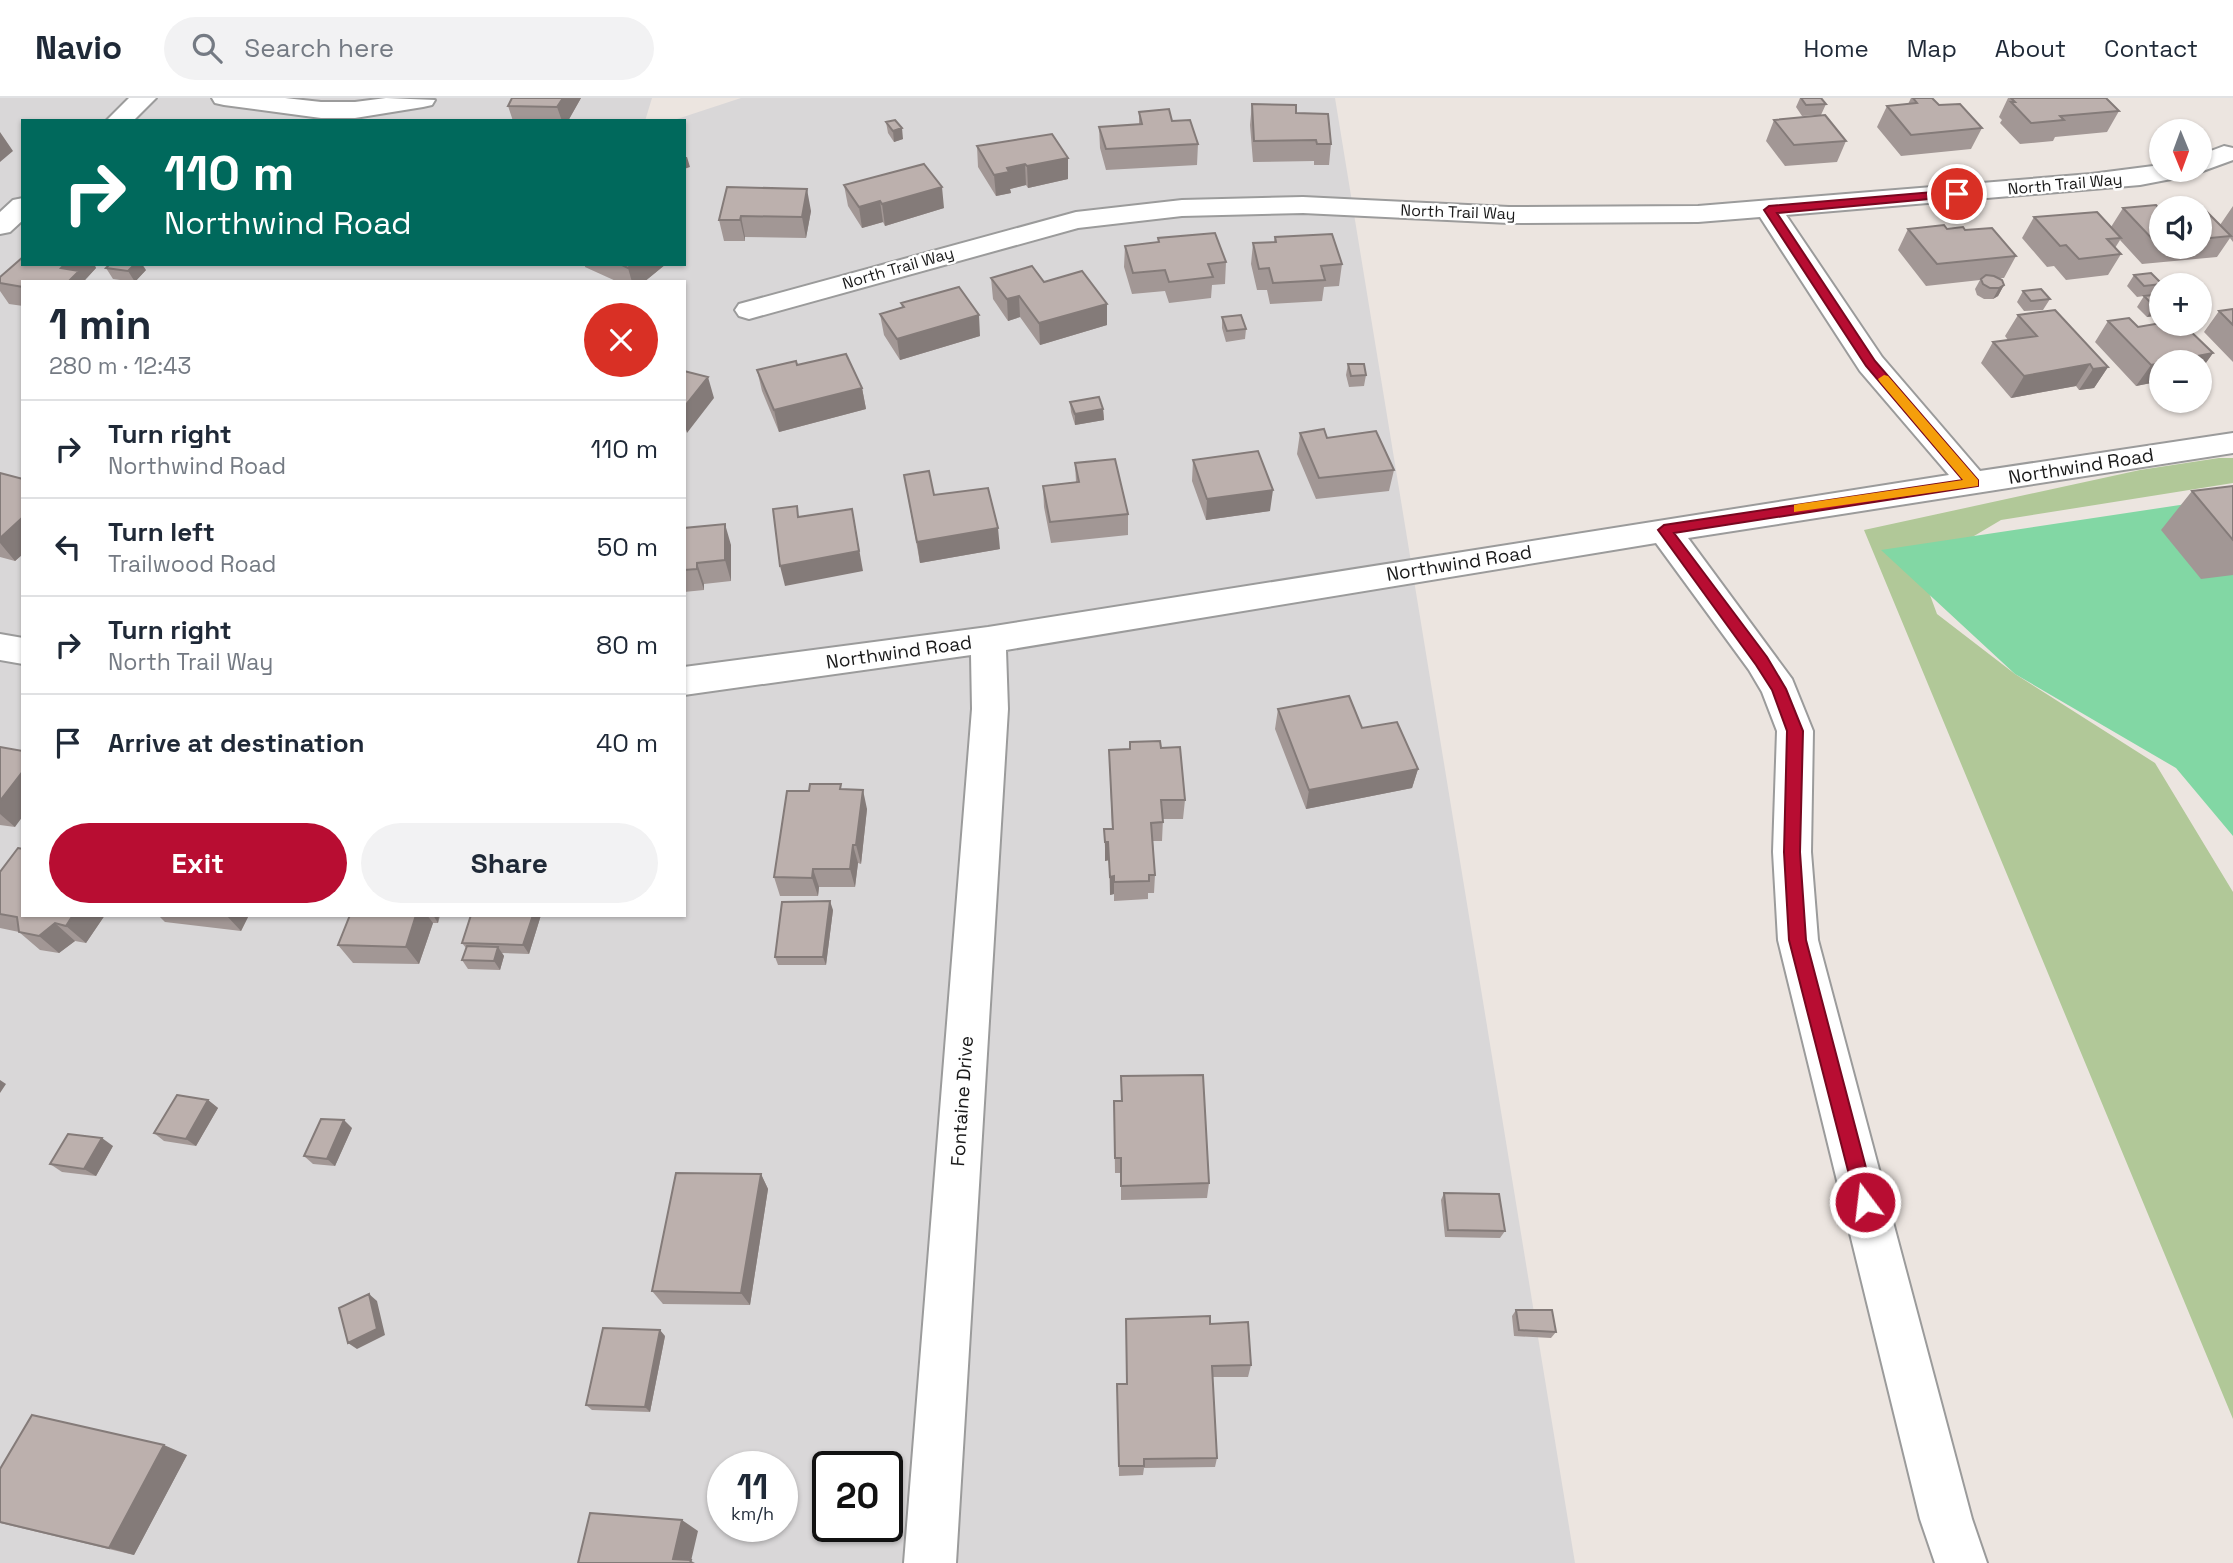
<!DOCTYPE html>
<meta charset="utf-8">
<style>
body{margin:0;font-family:"Space Grotesk",sans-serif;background:#f2f2f3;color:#1f2937;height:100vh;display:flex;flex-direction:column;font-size:26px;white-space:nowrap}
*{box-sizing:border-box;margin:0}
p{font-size:23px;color:#747a83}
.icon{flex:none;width:38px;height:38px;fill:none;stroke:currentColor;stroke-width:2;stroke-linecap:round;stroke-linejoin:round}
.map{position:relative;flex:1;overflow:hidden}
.sheet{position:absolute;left:21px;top:182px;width:665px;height:637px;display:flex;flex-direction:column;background:#fff;border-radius:0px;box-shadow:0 2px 5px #0004}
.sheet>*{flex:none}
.top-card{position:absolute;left:21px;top:21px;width:665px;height:147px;border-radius:0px;box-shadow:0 2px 5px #0004;background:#00695c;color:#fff;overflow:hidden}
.needle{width:46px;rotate:179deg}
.buttons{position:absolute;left:2149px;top:21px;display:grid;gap:14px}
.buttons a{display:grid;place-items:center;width:63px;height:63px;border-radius:50%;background:#fff;box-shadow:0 2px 5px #0004;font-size:35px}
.speed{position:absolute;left:707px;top:1353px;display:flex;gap:14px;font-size:35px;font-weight:700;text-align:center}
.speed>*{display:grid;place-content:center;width:91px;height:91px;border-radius:50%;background:#fff;box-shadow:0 2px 5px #0004;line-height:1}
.speed small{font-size:18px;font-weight:400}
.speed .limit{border:4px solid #111;border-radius:10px;background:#fff;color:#111}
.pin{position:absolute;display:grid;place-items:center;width:60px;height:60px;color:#fff;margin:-30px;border:4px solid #fff;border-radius:50%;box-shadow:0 2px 7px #0007}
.me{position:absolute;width:77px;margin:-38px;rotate:345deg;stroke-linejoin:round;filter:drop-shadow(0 0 5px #0008)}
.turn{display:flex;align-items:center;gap:24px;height:147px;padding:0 28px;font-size:32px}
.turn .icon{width:91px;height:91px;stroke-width:2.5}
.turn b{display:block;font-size:49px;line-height:60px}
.round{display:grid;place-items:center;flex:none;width:74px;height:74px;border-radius:37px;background:#f2f2f3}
.summary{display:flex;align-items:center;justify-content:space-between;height:119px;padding:0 28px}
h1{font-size:42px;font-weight:700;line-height:52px}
.primary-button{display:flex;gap:14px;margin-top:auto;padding:14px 28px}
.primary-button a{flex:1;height:80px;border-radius:42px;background:#b80d32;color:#fff;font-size:28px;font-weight:700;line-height:80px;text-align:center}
.primary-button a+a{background:#f2f2f3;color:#1f2937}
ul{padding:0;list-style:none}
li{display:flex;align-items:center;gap:21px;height:98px;padding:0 28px;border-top:2px solid #e0e1e3}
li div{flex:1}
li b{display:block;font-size:26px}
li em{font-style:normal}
header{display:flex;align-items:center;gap:42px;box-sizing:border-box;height:98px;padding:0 35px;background:#fff;border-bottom:2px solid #e0e1e3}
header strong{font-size:33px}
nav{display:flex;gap:38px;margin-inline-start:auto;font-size:24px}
.search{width:490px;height:63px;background:#f2f2f3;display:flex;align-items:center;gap:18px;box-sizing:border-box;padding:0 24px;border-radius:38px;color:#747a83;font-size:26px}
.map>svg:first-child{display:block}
.residential{fill:#d9d7d8;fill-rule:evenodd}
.forest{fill:#b1c898}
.pitch{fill:#82d7a4}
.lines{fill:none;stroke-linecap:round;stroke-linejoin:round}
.minor-casing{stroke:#9b9b9b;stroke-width:4}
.minor{fill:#fff;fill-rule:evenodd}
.wall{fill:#a29795}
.shaded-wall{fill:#847b79}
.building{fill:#bcb0ad;stroke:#847b79;stroke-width:2}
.route{fill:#b80d32;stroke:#780820;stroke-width:2}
.slow{fill:#f59e0b}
.labels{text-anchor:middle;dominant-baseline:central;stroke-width:5;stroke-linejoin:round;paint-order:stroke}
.far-street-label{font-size:16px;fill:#1a1a1a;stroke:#fff}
.street-label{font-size:19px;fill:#1a1a1a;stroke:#fff}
</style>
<header>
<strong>Navio</strong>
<div class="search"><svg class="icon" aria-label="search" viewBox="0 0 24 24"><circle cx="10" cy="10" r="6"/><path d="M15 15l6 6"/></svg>Search here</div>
<nav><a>Home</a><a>Map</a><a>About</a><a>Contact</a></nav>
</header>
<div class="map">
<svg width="2233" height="1465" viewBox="0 0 2233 1465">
<rect width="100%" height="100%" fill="#ece5e0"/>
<path class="residential" d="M0 0H652L645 23H23V166H684V23H671L741 0H1335L1575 1465H0ZM23 184H684V817H23ZM723 1368H782V1428H723ZM828 1368H887V1428H828Z"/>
<path class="forest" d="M2219 360H2233V385L2001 422 1920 470 1937 516 2015 576 2155 665 2233 794V1321L1864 432 2140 372Z"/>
<path class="pitch" d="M2233 399V738L2176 670 2015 576 1881 452Z"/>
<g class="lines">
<defs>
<path id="minor" d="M129 0H156L133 23H106Z
M212 0H285L321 4H355L386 0 435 2 432 7 423 9 355 20H321L224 7 215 5Z
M2224 48 2233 50V62L2200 74 2192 72H2200V57Z
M2161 67V72H2191L2187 78 2140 87 1786 117 1882 259 1980 373 2233 335V355L1688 440 1792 581 1813 633 1811 754 1818 842 1972 1421 1987 1465H1935L1920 1421 1778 842 1773 754 1777 633 1762 594 1749 572 1656 445 1006 552 1008 611 956 1465H904L972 611 971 557 684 597V569L988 529 1949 377 1860 273 1760 119 1698 124 1509 125 1303 115 1182 118 1078 130 749 221 739 218 735 212 739 206 1076 114 1182 102 1303 99 1509 109 1698 108 2091 76Z
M23 100V122L10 134 0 136V114L13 102Z
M0 536 23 540V566L0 562Z"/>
</defs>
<use href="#minor" class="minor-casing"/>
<use href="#minor" class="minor"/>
</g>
<path class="wall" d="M581 0 568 23H513L508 8Z
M1800 0H1821L1826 6 1821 17 1802 18 1796 9Z
M1911 0H1932L1939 7 1982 30 1971 51 1901 58 1877 29 1887 8 1908 6Z
M2008 0H2106L2119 13 2107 34 2055 39 2053 43 2020 46 2000 25 2002 22 1999 19Z
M1252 6 1296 15 1331 46 1329 67H1314V63L1253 64 1250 27Z
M1139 14 1172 23 1198 46 1197 67 1106 72 1100 50 1099 29 1139 26Z
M1774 22 1846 43 1837 64 1785 68 1766 43Z
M886 24 903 41 894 44 888 35Z
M977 48 1068 60V81L1028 90 1026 87 1010 91 1011 95 996 98 978 69Z
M844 87 944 110 885 128 883 124 862 130 848 108Z
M727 89 811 113 806 140 745 139V143H724L719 122Z
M2233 108V144L2230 140 2217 159 2142 166 2120 142 2115 150 2121 156 2108 177 2066 182 2054 168 2047 169 2022 140 2034 119 2111 129 2123 110 2161 112V149H2200V110L2220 127Z
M1908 131 1965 132 2016 158 2004 180H1998L2004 187 1998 198 1993 201H1984L1977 197 1975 191 1980 182 1926 188 1898 152Z
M1275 139 1342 166 1339 188 1324 189 1322 203 1270 206 1267 192H1257L1251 166 1253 145 1274 144Z
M1158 140 1226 164 1225 186 1212 187 1211 200 1169 205 1165 193 1132 196 1124 169 1125 148 1158 144Z
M23 166H94L96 170 85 182 23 184V208L9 206 0 193V179Z
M585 166H666L644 184H618L585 169Z
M106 170 146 172 134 184 113 181Z
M2134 177 2162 186 2155 196 2161 217 2147 219 2137 209 2144 198 2137 199 2127 188Z
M991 180 1044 184 1107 227 1040 247 1020 219 1008 223 993 201Z
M2023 193 2050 201 2043 212 2024 213 2017 204Z
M901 205 980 238 900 262 884 237 880 216 902 209Z
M2233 211V264L2204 234 2219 213Z
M2018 217 2108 269 2094 290 2079 292 2076 288 2011 300 1981 265 1993 244 2008 242 2005 238Z
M1222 219 1246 231 1245 241 1226 244 1222 230Z
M2108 223 2138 229 2213 255 2200 273V264H2161V283L2136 288 2095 244Z
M1348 266 1366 277 1364 288 1349 289 1346 277Z
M797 267 862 290 866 311 779 334 762 293 757 272Z
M1070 304 1103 311 1104 322 1075 327 1071 314Z
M1300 335 1327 340 1394 372 1389 393 1316 401 1297 356Z
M1193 362 1270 413 1206 422 1192 383Z
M1075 365 1128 416V437L1051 445 1044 409 1043 388 1076 384Z
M0 375 23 381V456L15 463 0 459Z
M904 377 934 397 1000 451 920 465Z
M2233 388V477L2201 481 2161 432 2192 393Z
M684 430 731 447V483L704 486V492L684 494Z
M1278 611 1362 630 1418 671 1412 690 1306 711 1275 631Z
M0 649 15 729 0 727Z
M1161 650 1185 702 1183 721H1163L1162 743H1153L1155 777 1154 795H1148V801L1114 803V796L1110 797 1109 762 1105 763V750L1104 731H1112L1109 652Z
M842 691 867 711 861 766 858 765 855 789H819L818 798H780L774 779Z
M0 774 23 817H105L86 845 75 843 59 855 40 852 19 834 0 830Z
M833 812 826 867H778L775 859Z
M158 817H249L241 833 165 824Z
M350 817H445L440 818 438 825H433L419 866 353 865 338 847Z
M471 817H541L529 856 502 855 504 858 500 872 468 871 462 862 466 850 462 845Z
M549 817H626V819Z
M208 1002 218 1010 196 1048 164 1043 154 1035Z
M1114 1003 1209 1085 1207 1100 1121 1102V1075H1115Z
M352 1030 335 1068 313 1066 304 1058Z
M113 1048 96 1078 62 1074 50 1066Z
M761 1076 768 1091 750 1207 663 1206 652 1193Z
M1444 1095 1505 1133 1500 1140 1445 1139 1441 1102Z
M1516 1212 1556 1234 1551 1240 1514 1238 1512 1218Z
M1210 1226 1251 1267 1248 1279H1212L1217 1360 1215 1369 1144 1370 1143 1377 1119 1378 1117 1286H1126Z
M665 1238 650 1314 592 1312 586 1307Z
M187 1357 134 1457 0 1425V1371Z"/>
<path class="shaded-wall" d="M563 0H581L568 23H562L557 9Z
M902 30 903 41 894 44 893 33Z
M0 34 13 53 0 64Z
M684 59H687L690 69 684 71Z
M1068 60V81L1028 90 1027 68Z
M1025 66 1026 87 1010 91 1011 95 996 98 994 77 1007 70Z
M942 89 944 110 885 128 882 106Z
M807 91 811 113 806 140 802 119Z
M880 103 883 124 862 130 859 109Z
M741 118 745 139V143L740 122Z
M65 166H94L96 170 85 182 86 184H68L61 170Z
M135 166H142L146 172 135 184 128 173Z
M632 166H666L644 184H632L628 170Z
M2004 187 1998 198 1993 201 1999 190Z
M1019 198 1020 219 1008 223 1007 201Z
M1107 206V227L1040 247 1039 225Z
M2161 207V217L2147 219 2154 208Z
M979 217 980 238 900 262 897 241Z
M2213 255 2200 273V264H2163Z
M2161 265V283L2136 288 2151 267Z
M2090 266 2076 288 2011 300 2024 278Z
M2108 269 2094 290 2079 292 2093 271Z
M708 279 714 300 687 335 684 325V309Z
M862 290 866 311 779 334 774 312Z
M1103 311 1104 322 1075 327V316Z
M1273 392 1270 413 1206 422 1207 401Z
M852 411 863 473 785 488 780 468Z
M23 419V456L15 463 0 445V440Z
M725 426 731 447V483L725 462Z
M998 430 1000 451 920 465 917 444Z
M697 465 704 486V492L697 471Z
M1418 671 1412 690 1306 711 1309 692Z
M23 673V718L15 729 0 716V703Z
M863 692 867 711 861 766 856 747Z
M1105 744H1108L1109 762 1105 763Z
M853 747 858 765 855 789 850 771Z
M813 771 819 789 818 798 812 780Z
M1114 778V796L1110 797V779Z
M830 803 833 812 826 867 823 859Z
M73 817H105L86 845 66 828Z
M226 817H249L241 833Z
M416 817H427L433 825 419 866 406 849Z
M433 817H439L438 825Z
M533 817H541L529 856 523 847Z
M55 825 75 843 59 855 39 838Z
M498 849 504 858 500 872 494 863Z
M0 982 6 986 0 995Z
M208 1002 218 1010 196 1048 186 1041Z
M344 1022 352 1030 335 1068 327 1061Z
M102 1040 113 1048 96 1078 84 1071Z
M761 1076 768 1091 750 1207 741 1195Z
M369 1196 377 1203 385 1237 357 1251 348 1245Z
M660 1232 665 1238 650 1314 645 1309Z
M164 1347 187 1357 134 1457 109 1450Z
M682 1422 698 1433 691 1463 695 1465H679L673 1461Z"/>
<path class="building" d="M512 0H563L557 9 508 8Z
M1801 0H1821L1826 6 1806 7Z
M1913 0H1932L1939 7 1960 6 1982 30 1911 37 1887 8 1917 5Z
M2011 0H2106L2119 13 2060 18 2064 22 2031 25 2011 4H2015Z
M1252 6 1296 7V15L1328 16 1331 46H1317L1316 42 1254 43Z
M1169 11 1172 23 1190 22 1198 46 1106 51 1099 29 1142 26 1139 14Z
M1825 17 1846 43 1794 47 1774 22Z
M895 22 902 30 893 33 886 24Z
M1052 36 1068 60 1027 68 1025 66 1007 70 1009 74 994 77 977 48Z
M924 66 942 89 882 106 880 103 859 109 844 87Z
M727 89 807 91 802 119 741 118 740 122H719Z
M2156 107 2161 112V144L2156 145 2123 110Z
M2202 109 2231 138 2200 141V110H2187Z
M2097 114 2121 140 2107 141 2121 156 2079 161 2066 147 2060 148 2034 119Z
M1944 127 1947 131 1963 129 1965 132 1992 130 2016 158 1937 166 1908 131Z
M1215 135 1226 164 1208 166 1213 179 1169 184 1165 172 1133 175 1125 148 1159 144 1158 140Z
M1332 136 1342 166 1321 168 1325 182 1273 185 1269 170 1259 171 1253 145 1276 144 1275 139Z
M23 159V166H65L61 170 79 173 68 184H23V189L0 185V179Z
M110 166H135L128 173 106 170Z
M620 166H632L628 170Z
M1032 168 1044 184 1082 173 1107 206 1039 225 1019 198 1007 201 991 180Z
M2151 175 2162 186 2144 188 2134 177Z
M1986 177 1994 178 2002 182 2004 187 1999 190H1990L1983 186 1981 181Z
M959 189 979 217 897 241 880 216 904 209 901 205Z
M2041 191 2050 201 2031 203 2023 193Z
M2161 196V207L2154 208 2144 198Z
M2233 211V227L2219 213Z
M2055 212 2108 269 2093 271 2090 266 2024 278 1993 244 2037 238 2018 217Z
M1241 217 1246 231 1227 233 1222 219Z
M2129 220 2138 229 2161 225 2183 226 2213 255 2151 267 2108 223Z
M846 256 862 290 774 312 757 272 796 263 797 267Z
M1348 266H1364L1366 277 1351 278Z
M684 273 708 279 684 309Z
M1099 299 1103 311 1075 316 1070 304Z
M1324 331 1327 340 1376 333 1394 372 1319 380 1300 335Z
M1258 353 1273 392 1207 401 1193 362Z
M1115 361 1128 416 1050 424 1043 388 1079 384 1075 365Z
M929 373 934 397 988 390 998 430 917 444 904 377Z
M0 375 23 381V419L0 440Z
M2233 388V442L2192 393Z
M797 408 798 419 852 411 859 453 780 468 773 411Z
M725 426V462L697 465V471L684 472V430Z
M1349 598 1362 630 1397 624 1418 671 1309 692 1278 611Z
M1160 643 1161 650 1180 649 1185 702H1161L1163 724 1151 725 1155 777H1149V783L1114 784V778L1110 779 1108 744H1105L1104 731H1113L1109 652 1130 651V644Z
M0 649 23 653V673L0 703Z
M810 686H841L840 691 863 692 856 747H853L850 771H813L812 780 774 779 787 693H809Z
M18 750 23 751V817H73L66 828 55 825 39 838 19 834 17 819 0 816V774Z
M830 803 823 859H775L782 804Z
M350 817H416L406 849 338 847Z
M471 817H533L523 847 462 845Z
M467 848 498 849 494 863 462 862Z
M1203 977 1209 1085 1121 1088V1060H1115L1114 1003H1122L1121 978Z
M177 997 208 1002 186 1041 154 1035Z
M321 1021 344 1022 327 1061 304 1058Z
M68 1036 102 1040 84 1071 50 1066Z
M676 1075 761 1076 741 1195 652 1193Z
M1444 1095 1499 1096 1505 1133 1448 1132Z
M369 1196 377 1231 348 1245 339 1210Z
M1516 1212H1552L1556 1234 1519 1232Z
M1210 1218V1226L1248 1224 1251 1267 1212 1268 1217 1360 1144 1361V1368H1119L1117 1286H1127L1126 1221Z
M603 1230 660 1232 645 1309 586 1307Z
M32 1317 164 1347 109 1450 0 1424V1371Z
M590 1415 682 1422 673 1461 691 1462 690 1465H578Z"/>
<path class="route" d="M1957 92 1961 93V98L1777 115 1875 263 1978 382V388L1674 435 1767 559 1786 591 1803 633 1800 754 1806 842 1875 1104 1872 1111 1865 1113 1859 1111 1856 1104 1789 842 1784 754 1787 633 1772 592 1756 567 1658 432 1664 427 1963 382 1866 268 1764 112 1769 108Z"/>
<path class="slow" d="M1884 277 1888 278 1978 382V388L1794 414V407L1799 406 1963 382 1880 284 1878 281Z"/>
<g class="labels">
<g class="far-street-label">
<text transform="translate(2065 86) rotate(-5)">North Trail Way</text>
<text transform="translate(1458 114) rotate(2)">North Trail Way</text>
<text transform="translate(898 170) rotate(-16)">North Trail Way</text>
</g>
<g class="street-label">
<text transform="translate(2081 368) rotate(-9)">Northwind Road</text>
<text transform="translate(1459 465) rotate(-9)">Northwind Road</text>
<text transform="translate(899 554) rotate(-8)">Northwind Road</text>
<text transform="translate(962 1003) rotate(-86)">Fontaine Drive</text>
</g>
</g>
</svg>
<div class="buttons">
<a><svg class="needle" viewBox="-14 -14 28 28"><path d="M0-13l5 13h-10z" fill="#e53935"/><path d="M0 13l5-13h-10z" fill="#747a83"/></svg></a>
<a><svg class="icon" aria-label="sound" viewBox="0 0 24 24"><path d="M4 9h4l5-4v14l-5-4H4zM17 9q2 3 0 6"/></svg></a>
<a>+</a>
<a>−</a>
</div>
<div class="speed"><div>11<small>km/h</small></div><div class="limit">20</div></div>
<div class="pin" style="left:1957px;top:96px;background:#d93025"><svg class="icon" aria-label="arrive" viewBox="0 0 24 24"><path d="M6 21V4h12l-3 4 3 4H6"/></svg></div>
<svg class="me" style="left:1865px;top:1104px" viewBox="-20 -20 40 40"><circle r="17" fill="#b80d32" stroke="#fff" stroke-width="3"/><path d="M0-11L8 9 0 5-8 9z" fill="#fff"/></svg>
<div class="top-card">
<div class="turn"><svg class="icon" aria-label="right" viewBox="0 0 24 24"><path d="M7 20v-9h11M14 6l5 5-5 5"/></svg><div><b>110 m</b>Northwind Road</div></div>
</div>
<section class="sheet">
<div class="summary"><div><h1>1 min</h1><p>280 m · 12:43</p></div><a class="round" style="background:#d93025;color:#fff"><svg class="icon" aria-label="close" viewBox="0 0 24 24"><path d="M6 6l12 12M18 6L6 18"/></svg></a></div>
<ul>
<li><svg class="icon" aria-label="right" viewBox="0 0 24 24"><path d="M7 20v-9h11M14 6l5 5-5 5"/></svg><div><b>Turn right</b><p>Northwind Road</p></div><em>110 m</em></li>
<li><svg class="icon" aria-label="left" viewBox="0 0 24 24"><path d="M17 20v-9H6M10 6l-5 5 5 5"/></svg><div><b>Turn left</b><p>Trailwood Road</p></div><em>50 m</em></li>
<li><svg class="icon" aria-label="right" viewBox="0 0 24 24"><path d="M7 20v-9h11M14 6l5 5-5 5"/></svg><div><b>Turn right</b><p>North Trail Way</p></div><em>80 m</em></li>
<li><svg class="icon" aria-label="arrive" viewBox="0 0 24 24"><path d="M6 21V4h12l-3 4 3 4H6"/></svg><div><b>Arrive at destination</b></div><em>40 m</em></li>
</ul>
<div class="primary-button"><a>Exit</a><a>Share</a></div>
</section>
</div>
